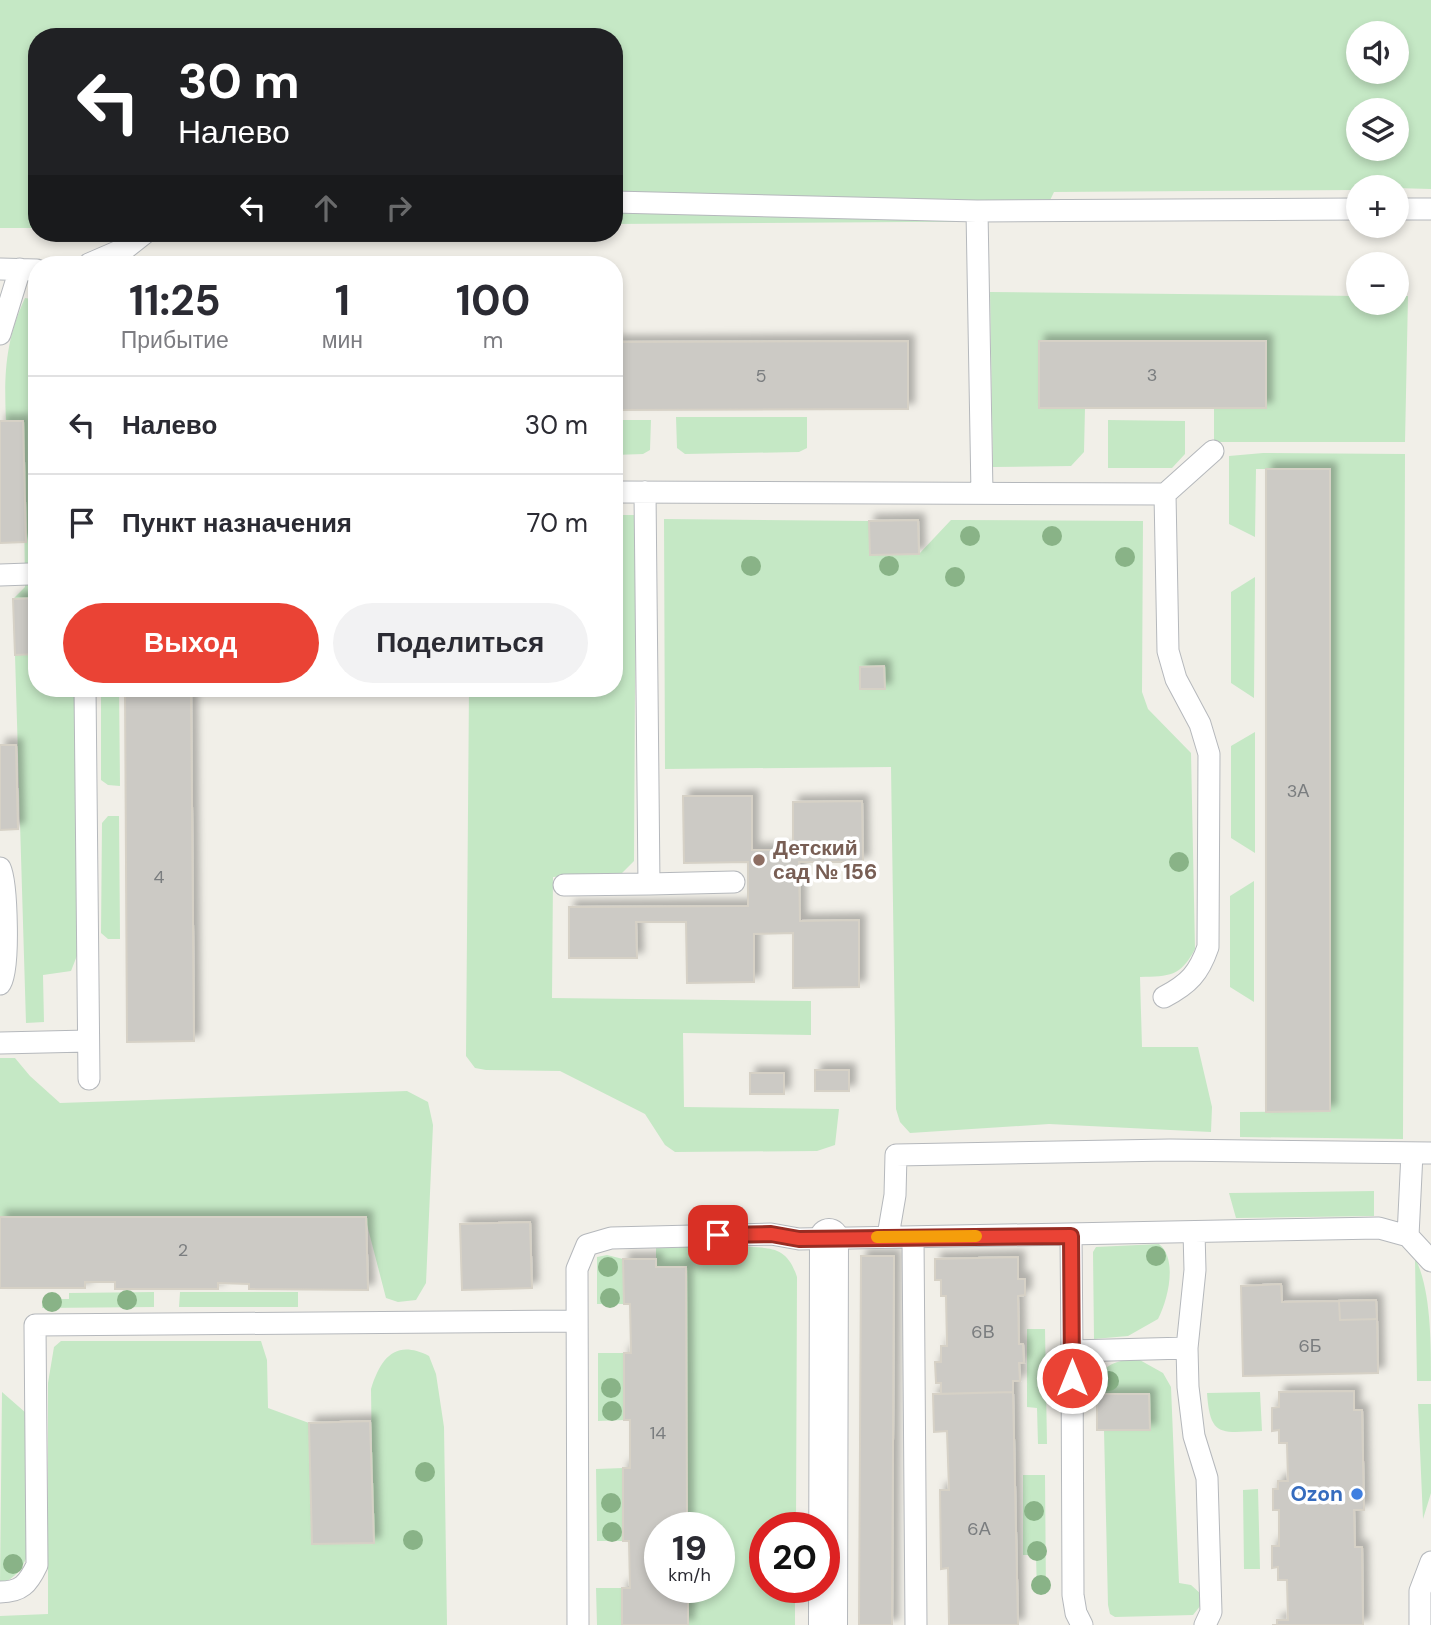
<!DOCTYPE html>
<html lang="ru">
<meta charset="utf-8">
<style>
body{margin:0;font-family:"DM Sans",sans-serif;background:#f2f2f3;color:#2b2b33;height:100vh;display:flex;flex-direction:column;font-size:26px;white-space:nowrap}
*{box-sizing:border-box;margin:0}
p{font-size:23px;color:#7c7c81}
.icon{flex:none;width:38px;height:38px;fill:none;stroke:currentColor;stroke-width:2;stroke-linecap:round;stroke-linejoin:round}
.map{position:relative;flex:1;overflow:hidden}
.details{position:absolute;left:28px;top:256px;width:595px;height:441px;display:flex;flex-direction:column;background:#fff;border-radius:28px;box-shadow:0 4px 10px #0003}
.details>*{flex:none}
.guide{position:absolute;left:28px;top:28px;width:595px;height:214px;border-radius:28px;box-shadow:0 4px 10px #0003;background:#202124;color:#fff;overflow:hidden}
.controls{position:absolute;left:1346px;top:21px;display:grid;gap:14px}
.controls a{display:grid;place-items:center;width:63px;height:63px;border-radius:50%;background:#fff;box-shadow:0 4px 10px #0003;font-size:35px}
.speed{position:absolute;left:644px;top:1512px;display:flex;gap:14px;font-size:35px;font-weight:700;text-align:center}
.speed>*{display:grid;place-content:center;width:91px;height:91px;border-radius:50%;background:#fff;box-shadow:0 4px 10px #0003;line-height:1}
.speed small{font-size:18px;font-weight:400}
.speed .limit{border:10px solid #d22;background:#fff;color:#111}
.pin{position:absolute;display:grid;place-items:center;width:60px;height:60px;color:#fff;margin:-30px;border-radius:14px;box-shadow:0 4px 10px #0006}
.me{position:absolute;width:77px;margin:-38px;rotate:0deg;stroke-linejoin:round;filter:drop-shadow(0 0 5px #0008)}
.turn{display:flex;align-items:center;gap:24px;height:147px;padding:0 35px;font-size:32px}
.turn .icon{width:91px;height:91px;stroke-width:2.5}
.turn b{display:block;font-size:49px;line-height:60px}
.lanes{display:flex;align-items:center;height:66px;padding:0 35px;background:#0003;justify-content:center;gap:35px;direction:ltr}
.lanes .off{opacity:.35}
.eta{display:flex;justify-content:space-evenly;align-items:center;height:119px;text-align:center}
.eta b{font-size:42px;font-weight:700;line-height:49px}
.cta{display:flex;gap:14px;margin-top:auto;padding:14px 35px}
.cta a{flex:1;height:80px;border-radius:42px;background:#ea4335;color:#fff;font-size:28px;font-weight:700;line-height:80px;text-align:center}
.cta a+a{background:#f2f2f3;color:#2b2b33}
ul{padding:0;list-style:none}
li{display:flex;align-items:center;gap:21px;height:98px;padding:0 35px;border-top:2px solid #e1e1e2}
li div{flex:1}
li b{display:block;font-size:26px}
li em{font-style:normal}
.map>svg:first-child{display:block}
.green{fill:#c5e8c5;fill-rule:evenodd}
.building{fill:#cccac5;stroke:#d6d1c6;stroke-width:2;filter:url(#shadow)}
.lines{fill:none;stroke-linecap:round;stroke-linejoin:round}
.service-casing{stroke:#b5b8bc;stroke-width:23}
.minor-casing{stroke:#b5b8bc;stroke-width:40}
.service{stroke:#fff;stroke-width:21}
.minor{stroke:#fff;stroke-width:38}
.tree{fill:#89b387}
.route-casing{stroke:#982c22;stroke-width:18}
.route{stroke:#ea4335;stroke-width:12}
.slow{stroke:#f59e0b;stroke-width:12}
.education-dot{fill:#8d6e63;stroke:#fff;stroke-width:2.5}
.shop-dot{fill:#3f7fe0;stroke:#fff;stroke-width:2.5}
.labels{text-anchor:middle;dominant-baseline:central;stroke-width:7;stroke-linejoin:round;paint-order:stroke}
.number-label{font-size:18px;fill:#7a7d7f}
.education-label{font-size:21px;font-weight:bold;fill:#785e54;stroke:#fff;text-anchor:start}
.shop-label{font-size:21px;font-weight:bold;fill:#366cbe;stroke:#fff;text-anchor:end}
</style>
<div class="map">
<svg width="1431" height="1625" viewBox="0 0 1431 1625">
<defs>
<filter id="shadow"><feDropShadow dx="6" dy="-6" stdDeviation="3.5" flood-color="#0004"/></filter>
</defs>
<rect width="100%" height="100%" fill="#f1efe8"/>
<path class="green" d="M0 0H1431V189L1358 187V190L1054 192 1040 221 614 224V37H37V228H0ZM1358 33H1396V72H1358ZM1358 110H1396V149H1358Z
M990 292 1358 296V303H1396L1397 296H1408L1405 442H1214V408H1266L1039 341V408H1085L1084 452 1071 466 993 467Z
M25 298 37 300V598L13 599 25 587 23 421H6C4 375 5 341 25 298Z
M676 417H807V448L799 452 685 454 677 448Z
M614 420H651L650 450 643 454 614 455Z
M1108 420 1185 421V454L1172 468H1108Z
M1263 453 1405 454 1403 1139 1240 1137V1112L1330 1111V469H1256L1255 537 1229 524V456Z
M614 515H636L634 861 622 873 553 877 552 998 811 1001V1035L683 1033 684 1107 839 1109 835 1145 817 1151 675 1152 665 1145 645 1114 560 1071 486 1070 475 1068 466 1056 469 688H614Z
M664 519 869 521 870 555 919 554 951 520 1143 521 1142 692 1148 709 1191 753 1195 949C1180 977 1170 976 1140 977L1142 1047H1198L1212 1107 1211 1132 1049 1124 910 1133 900 1122 896 1109 891 767 665 769Z
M1255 577 1254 698 1231 683V592Z
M37 654V688H74L78 953 71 971 43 975 44 1022 26 1023 15 655Z
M101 688H119L120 786 108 785 101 780Z
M1255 732V853L1231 838V746Z
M108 816H119L120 939H108L101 933 102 823Z
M1254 881V1002L1230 987V896Z
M0 1058H15L30 1076 60 1103 407 1091 428 1102 433 1125 426 1283 416 1300 398 1302 386 1298 365 1217H0Z
M1374 1191V1216L1236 1218 1229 1193Z
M1159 1244C1178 1259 1168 1300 1158 1319L1128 1336 1094 1339 1093 1252 1096 1247Z
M737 1246C768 1249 786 1243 797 1277L796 1528H765V1587H795V1625H688V1587H719V1528H687L686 1267H656V1247Z
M607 1255 623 1259 624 1304H597V1257Z
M1415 1258C1431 1289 1431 1342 1431 1381H1417Z
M154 1292V1307L42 1308 43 1299H69V1293Z
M180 1292H298V1307H179Z
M1027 1329H1045L1047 1444H1038L1037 1408 1027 1407Z
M61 1341H261L267 1360 268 1408 309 1423 313 1544 373 1542 371 1389C381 1358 395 1339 429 1356L436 1374 444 1427 447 1625H0V1616L48 1614V1383L54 1347Z
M598 1353H624V1420L598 1421Z
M1138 1359 1163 1373 1171 1387 1179 1583 1191 1585 1201 1594V1605L1193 1615 1115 1617 1110 1614 1108 1605 1104 1430H1149V1394H1097C1096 1366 1114 1360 1138 1359Z
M2 1392 26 1413 28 1554C22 1569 16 1578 0 1584Z
M1260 1392 1262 1431C1222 1432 1210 1439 1207 1393Z
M1418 1404H1431V1493L1423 1519Z
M623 1468V1541H597L596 1469Z
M1023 1475H1045L1046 1594H1037L1036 1555H1023Z
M1258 1489 1260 1569H1244L1243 1490Z
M596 1588H622V1625H597Z"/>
<path class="building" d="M908 341V409L614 410V342Z
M1039 341H1266V408H1039Z
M0 421H23L26 542 0 543Z
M1266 469H1330V1111L1266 1112Z
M918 520 919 554 870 555 869 521Z
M37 598V654L15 655 13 599Z
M884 666 885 689H860V667Z
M125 688H191L194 1041 127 1042Z
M0 745H16L18 829 0 830Z
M683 796H752V850H793V802L862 801 863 862H799L800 921 859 920V987L793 988V933L754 934V982L687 983 686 922H636L637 958H569V907L748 906V862L684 863Z
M815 1070H849V1091H815Z
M750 1073H784V1094H750Z
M0 1217H366L368 1290 249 1289V1284L218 1283V1289H115V1282H85V1288H0Z
M530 1222 532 1288 462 1290 460 1224Z
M861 1256H894L892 1625H859Z
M1018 1257V1279H1025V1295L1018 1296 1019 1344H1023L1024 1363H1019L1020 1381H1013V1392L941 1394V1383H936L935 1362H941V1346H947L946 1296H941V1280H935V1259Z
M623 1259H656V1267H686L687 1528H660V1587H688V1625H622V1588H630L629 1541H623V1468H630V1420H624V1353H631L630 1304H624Z
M1281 1284 1282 1302 1339 1301 1340 1320 1377 1319 1378 1373 1243 1376 1241 1286Z
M1376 1300 1377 1319 1340 1320 1339 1301Z
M1354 1391V1410H1362L1364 1510H1354L1355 1547H1362L1363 1625H1272H1277V1620H1288L1287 1580H1278V1567L1272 1568V1546H1279V1510H1273V1489H1278V1481H1288L1287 1443H1279V1430L1272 1431V1408L1279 1407V1392Z
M1013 1392 1018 1625H949L948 1568 941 1569 940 1490H949L947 1431 934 1432 933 1394Z
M1097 1394H1149L1150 1430H1097Z
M370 1421 374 1543 312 1544 309 1423Z"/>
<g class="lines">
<defs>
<path id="service" d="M614 202 977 211 1358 209
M1396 209H1431
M977 211 982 493
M89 264 126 248 145 233
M0 269 37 270
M0 334 20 269
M614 492 1165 494 1168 651 1176 679 1200 724 1209 754 1208 947C1199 973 1189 984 1164 997
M645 492 649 884 734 882
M1165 494 1213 451
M0 575 29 574
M85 688 89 1079
M0 868C7 882 10 974 0 984
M564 885 649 884
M0 1043 88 1041
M1412 1153 1408 1236 1431 1261
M1194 1232 1195 1270 1187 1348 1188 1387 1194 1436 1207 1478 1211 1612 1205 1625
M888 1236 895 1195 896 1155 1170 1150 1431 1153
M1071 1236 1072 1351
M913 1237 916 1625
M0 1592C21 1592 28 1584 37 1565L35 1325 577 1321
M578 1625 577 1269 587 1245 611 1238 771 1234 799 1239 1379 1228 1408 1236
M1082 1625 1076 1613 1073 1595 1072 1351 1187 1348
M1420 1625V1591L1431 1562"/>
<path id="minor" d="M828 1625 829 1238"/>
</defs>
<use href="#service" class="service-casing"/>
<use href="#minor" class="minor-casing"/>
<use href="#service" class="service"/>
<use href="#minor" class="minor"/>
</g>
<g class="tree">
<circle cx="970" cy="536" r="10"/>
<circle cx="1052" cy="536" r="10"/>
<circle cx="1125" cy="557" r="10"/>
<circle cx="751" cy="566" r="10"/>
<circle cx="889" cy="566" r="10"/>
<circle cx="955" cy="577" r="10"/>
<circle cx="1179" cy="862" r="10"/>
<circle cx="1156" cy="1256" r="10"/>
<circle cx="608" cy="1267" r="10"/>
<circle cx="610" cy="1298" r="10"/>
<circle cx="127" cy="1300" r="10"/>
<circle cx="52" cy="1302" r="10"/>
<circle cx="1109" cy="1381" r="10"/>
<circle cx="611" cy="1388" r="10"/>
<circle cx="612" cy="1411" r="10"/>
<circle cx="425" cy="1472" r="10"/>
<circle cx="611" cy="1503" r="10"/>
<circle cx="1034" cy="1511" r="10"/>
<circle cx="612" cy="1532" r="10"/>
<circle cx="413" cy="1540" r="10"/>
<circle cx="1037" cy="1551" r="10"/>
<circle cx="13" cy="1564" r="10"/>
<circle cx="1041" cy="1585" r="10"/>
</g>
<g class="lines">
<defs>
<path id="route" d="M718 1235 771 1234 799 1239 1071 1236 1072 1378"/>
</defs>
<use href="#route" class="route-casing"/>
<use href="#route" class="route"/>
<path class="slow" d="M877 1237 976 1236"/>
</g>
<circle class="education-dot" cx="759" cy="860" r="7"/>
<circle class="shop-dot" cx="1357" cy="1494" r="7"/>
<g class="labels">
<g class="number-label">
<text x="1152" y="375">3</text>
<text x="761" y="376">5</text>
<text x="1298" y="791">3А</text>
<text x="159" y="877">4</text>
<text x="183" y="1250">2</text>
<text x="983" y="1332">6В</text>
<text x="1310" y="1346">6Б</text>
<text x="658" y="1433">14</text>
<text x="979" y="1529">6А</text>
</g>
<g class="education-label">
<text x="773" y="848">Детский<tspan x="773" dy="24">сад № 156</tspan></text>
</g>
<g class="shop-label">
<text x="1343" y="1494">Ozon</text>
</g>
</g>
</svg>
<div class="controls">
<a><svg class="icon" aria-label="sound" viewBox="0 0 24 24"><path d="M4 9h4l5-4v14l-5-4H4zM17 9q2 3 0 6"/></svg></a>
<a><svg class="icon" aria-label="layers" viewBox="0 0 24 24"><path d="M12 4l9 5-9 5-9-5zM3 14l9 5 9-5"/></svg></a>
<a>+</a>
<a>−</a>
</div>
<div class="speed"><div>19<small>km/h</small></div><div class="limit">20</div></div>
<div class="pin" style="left:718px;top:1235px;background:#d93025"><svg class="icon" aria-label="arrive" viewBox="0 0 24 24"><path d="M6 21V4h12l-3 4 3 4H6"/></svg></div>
<svg class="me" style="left:1072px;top:1378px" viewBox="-20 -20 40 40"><circle r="17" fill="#ea4335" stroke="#fff" stroke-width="3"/><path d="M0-11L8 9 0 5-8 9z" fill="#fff"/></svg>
<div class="guide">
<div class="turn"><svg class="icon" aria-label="left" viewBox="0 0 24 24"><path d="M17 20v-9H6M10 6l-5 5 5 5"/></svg><div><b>30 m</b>Налево</div></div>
<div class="lanes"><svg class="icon" aria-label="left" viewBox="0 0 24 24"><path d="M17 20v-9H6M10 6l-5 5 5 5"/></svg><svg class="icon off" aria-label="ahead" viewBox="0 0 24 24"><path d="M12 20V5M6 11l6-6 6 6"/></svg><svg class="icon off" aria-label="right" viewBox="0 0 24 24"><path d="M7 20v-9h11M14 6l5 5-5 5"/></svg></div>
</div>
<section class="details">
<div class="eta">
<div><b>11:25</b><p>Прибытие</p></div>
<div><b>1</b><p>мин</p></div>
<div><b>100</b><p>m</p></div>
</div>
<ul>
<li><svg class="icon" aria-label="left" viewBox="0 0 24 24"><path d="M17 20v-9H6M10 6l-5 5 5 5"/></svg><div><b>Налево</b></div><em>30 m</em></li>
<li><svg class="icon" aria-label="arrive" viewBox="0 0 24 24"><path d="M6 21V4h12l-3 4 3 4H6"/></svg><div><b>Пункт назначения</b></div><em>70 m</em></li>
</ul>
<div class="cta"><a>Выход</a><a>Поделиться</a></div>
</section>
</div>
